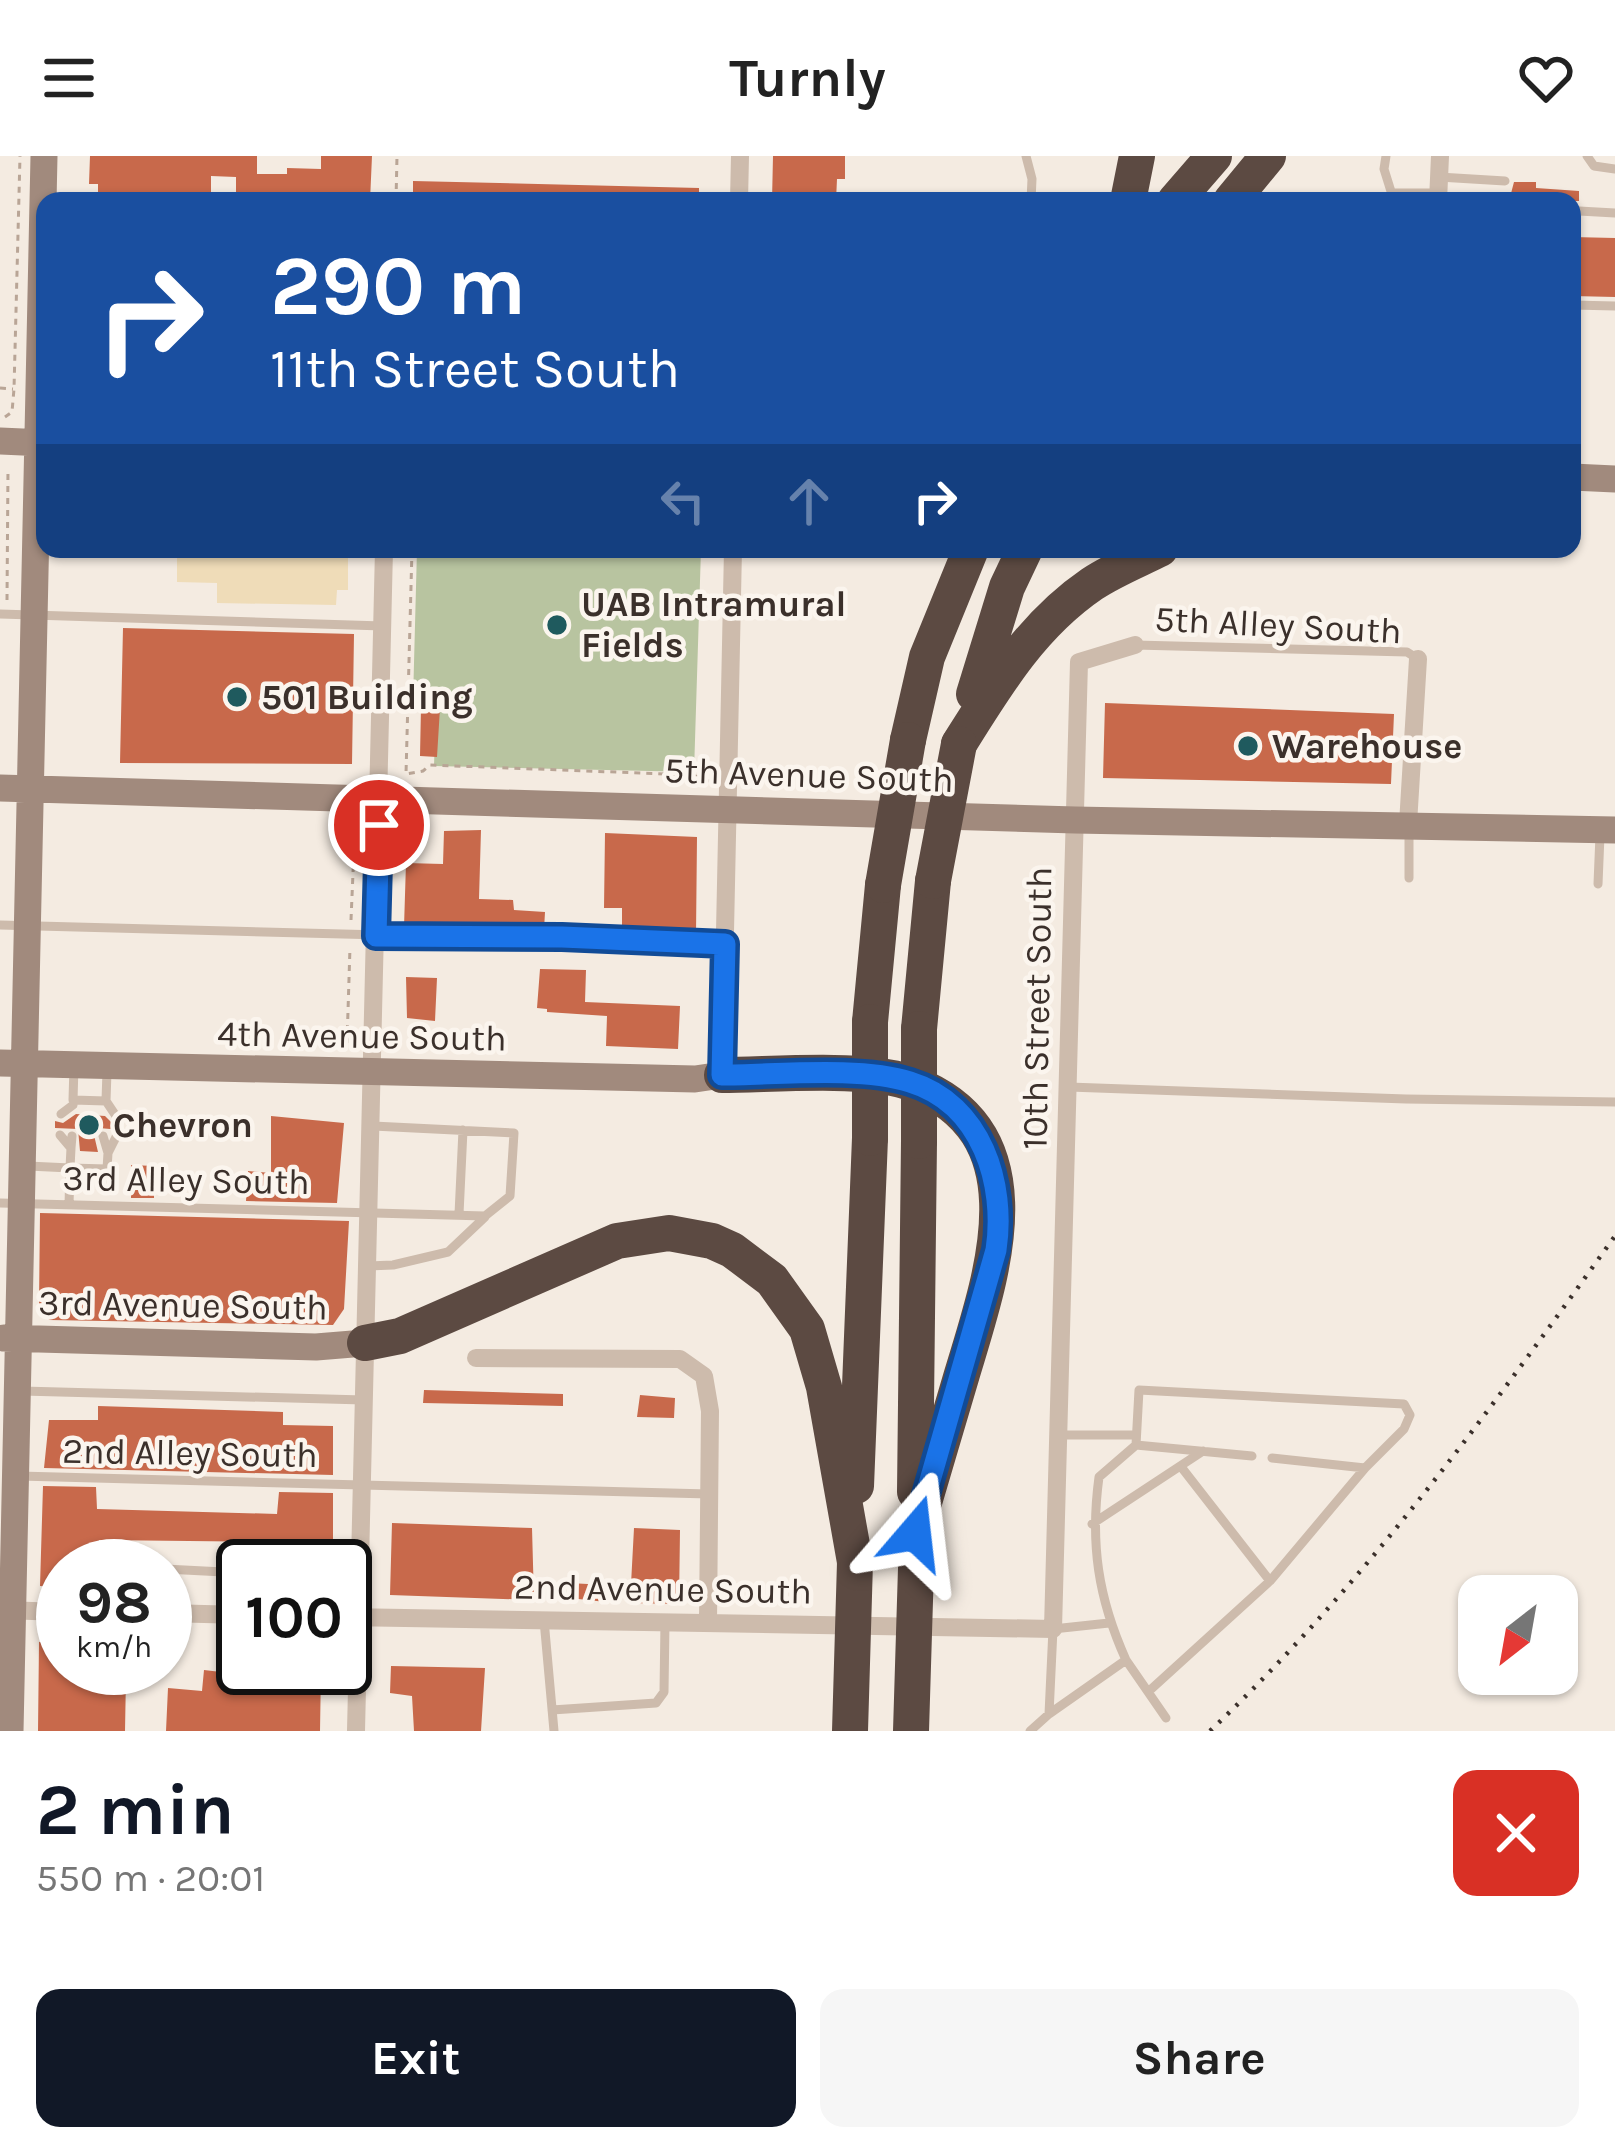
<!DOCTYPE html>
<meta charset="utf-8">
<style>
body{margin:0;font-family:Karla,sans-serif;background:#f6f6f6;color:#222;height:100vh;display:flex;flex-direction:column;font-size:45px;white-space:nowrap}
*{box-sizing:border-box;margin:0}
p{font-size:39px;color:#767676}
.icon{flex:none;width:66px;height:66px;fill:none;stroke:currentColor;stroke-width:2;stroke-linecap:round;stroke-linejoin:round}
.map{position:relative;height:1575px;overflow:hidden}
.side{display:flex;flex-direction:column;background:#fff;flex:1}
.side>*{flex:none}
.guide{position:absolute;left:36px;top:36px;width:1545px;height:366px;border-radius:24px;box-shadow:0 3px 9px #0004;background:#1a4fa0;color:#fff;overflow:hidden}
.needle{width:78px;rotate:211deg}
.fabs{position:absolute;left:1458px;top:1419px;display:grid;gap:24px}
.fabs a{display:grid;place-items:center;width:120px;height:120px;border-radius:24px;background:#fff;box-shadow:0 3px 9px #0004;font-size:60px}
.speed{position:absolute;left:36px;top:1383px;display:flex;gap:24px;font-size:60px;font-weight:700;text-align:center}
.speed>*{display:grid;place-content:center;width:156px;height:156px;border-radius:50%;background:#fff;box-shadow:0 3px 9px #0004;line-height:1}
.speed small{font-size:30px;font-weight:400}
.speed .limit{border:6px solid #111;border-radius:18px;background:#fff;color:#111}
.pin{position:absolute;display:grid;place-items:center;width:102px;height:102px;color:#fff;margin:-51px;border:6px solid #fff;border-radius:50%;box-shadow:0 3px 12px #0007}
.me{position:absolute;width:132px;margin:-66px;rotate:17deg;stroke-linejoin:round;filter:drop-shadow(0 0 9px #0008)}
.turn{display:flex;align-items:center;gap:42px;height:252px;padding:0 36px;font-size:54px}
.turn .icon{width:156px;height:156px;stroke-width:2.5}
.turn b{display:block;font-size:84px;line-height:102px}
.lanes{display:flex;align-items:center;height:114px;padding:0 36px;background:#0003;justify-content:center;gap:60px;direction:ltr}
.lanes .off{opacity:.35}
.round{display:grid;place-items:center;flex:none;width:126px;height:126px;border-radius:24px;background:#f6f6f6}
.overview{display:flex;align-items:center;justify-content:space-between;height:204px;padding:0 36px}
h1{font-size:72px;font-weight:700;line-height:90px;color:#111827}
.button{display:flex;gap:24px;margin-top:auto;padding:24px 36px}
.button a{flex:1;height:138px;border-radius:24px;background:#111827;color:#fff;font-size:48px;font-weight:700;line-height:138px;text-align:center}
.button a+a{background:#f6f6f6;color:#222}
header{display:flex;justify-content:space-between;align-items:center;height:156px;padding:0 36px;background:#fff;font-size:54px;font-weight:700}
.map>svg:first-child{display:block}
.green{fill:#b8c4a0}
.sand{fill:#efdcb8}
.building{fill:#c8694b}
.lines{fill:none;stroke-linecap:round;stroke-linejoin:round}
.path{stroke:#b9a596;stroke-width:3;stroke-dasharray:6 6;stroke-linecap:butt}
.lane{stroke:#cdbbac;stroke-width:9}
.street{stroke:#cdbbac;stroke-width:18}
.secondary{stroke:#a18a7d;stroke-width:27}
.highway{stroke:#5c4a42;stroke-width:36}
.rail{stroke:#3b302b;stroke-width:4.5;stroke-dasharray:3 9;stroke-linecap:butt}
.highway-bridge{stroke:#5c4a42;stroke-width:36}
.route-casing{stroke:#114b97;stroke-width:30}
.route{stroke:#1a73e8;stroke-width:21}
.poi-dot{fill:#1f5a5e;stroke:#fbf5ee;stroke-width:4.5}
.labels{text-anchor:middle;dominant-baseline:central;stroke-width:9;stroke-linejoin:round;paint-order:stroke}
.poi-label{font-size:36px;font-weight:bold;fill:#3b302b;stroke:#fbf5ee;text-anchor:start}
.street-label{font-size:36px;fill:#3b302b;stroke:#fbf5ee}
</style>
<header><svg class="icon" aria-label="menu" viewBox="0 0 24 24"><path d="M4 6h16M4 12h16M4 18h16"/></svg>Turnly<svg class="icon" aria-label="heart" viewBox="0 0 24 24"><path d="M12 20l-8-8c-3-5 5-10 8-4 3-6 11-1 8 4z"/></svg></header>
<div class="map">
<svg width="1615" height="1575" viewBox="0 0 1615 1575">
<rect width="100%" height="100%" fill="#f4ebe1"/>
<path class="green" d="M417 393H701L694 616 434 610 436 547 413 545Z"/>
<path class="sand" d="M177 393H348V434H337L336 449 217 447V427L177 426Z"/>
<path class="building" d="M90 0H257V18H287V12L321 13V0H372L370 45H236V21L211 20V45H98V28H89Z
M773 0H845V23H837L836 45H772Z
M413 25 699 32V45H413Z
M1514 26H1536V32L1579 35V45H1509Z
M1572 81 1615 82V141L1572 140Z
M123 472 354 478 352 608 120 607Z
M1105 547 1394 558 1391 628 1103 622Z
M421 551 440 552 437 601 420 600Z
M481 674 479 743 513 744 514 754 545 756 544 774 404 771 406 707 443 708 444 675Z
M605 677 697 681 696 778 622 776V752H604Z
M540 813 586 814 585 846 680 850 678 893 606 890 607 860 547 856V853L537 852Z
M406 821 437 822 435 865 407 862Z
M76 958 105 960 113 968 121 967V974L99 972 94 979 98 996 80 995 78 973 55 972V965L63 967Z
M271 960 344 967 337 1047 246 1045 248 1015 271 1017Z
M131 1009 154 1010V1042H131Z
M40 1057 349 1065 344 1153 333 1169 49 1164 39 1149Z
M424 1234 563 1238V1250L423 1247Z
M640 1239 675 1242 674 1262 637 1261Z
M98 1250 283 1256V1269L333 1270V1319L44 1312 49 1264H98Z
M43 1330 96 1331 97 1353 277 1358 279 1336 333 1337V1410H278L279 1386 99 1384 97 1410H63V1432L40 1430Z
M392 1367 532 1372 534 1444 390 1439Z
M634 1372 680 1374 679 1448 630 1447Z
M569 1427 606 1429V1446L569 1442Z
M39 1486 63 1488V1512H109V1520H126L125 1575H38Z
M391 1510 485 1512 481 1575H414L412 1540 390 1537Z
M267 1512H321L320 1575H166L168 1532 202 1535 204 1514 221 1516 222 1521 267 1523Z"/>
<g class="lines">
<path class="path" d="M396 45 397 0
M0 232 13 233
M5 261 12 256 14 233 20 0
M412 393 406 618 423 615 430 609 693 619 709 625
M7 444 8 312
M351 764 355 670
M347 887 350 791"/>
<path class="lane" d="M1026 0 1032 23 1031 45
M1386 0 1384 13 1394 45
M1587 0 1594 10 1615 13
M1439 21 1505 25
M1391 37H1439
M1579 55 1615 57
M1572 149 1615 150
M0 458 383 470
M1135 489 1407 496 1418 503
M1409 673V722
M1598 728 1600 679
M0 769 725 788
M74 910 73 944 106 945 107 915
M1069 931 1406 943 1615 946
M106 945 116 960
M61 958 73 949
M60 979 71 992 72 980
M103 980 108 997 116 981
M71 992 70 1012 107 1013 108 997
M28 1010 70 1012 69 1049
M0 1047 485 1060 510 1040 514 977 373 970
M459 1058 463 974
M368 1110 393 1109 448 1096 485 1061
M22 1235 364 1244
M1059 1279H1134
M1136 1289 1139 1234 1404 1248 1410 1259 1404 1273 1365 1312 1270 1425
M1272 1302 1365 1312
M19 1320 709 1338
M1092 1368 1203 1295
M165 1413 243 1417
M544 1464 554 1575
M1126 1504C1098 1442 1090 1387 1099 1321L1136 1289 1252 1300
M1148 1536 1270 1425 1182 1312
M552 1554 656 1547 664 1536 665 1466
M1049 1558 1126 1504 1166 1562
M1030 1575 1049 1558 1053 1473 1109 1467"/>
<path class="street" d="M739 45 740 0
M1438 45 1440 0
M1408 668 1418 503
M722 919 733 393
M476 1202 680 1203 704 1220 710 1255 708 1467
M2 1454 63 1456
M165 1457 243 1459
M345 1461 1053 1473 1079 506 1135 489
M356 1575 384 393"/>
<path class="secondary" d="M0 285 45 287
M1572 321 1615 323
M0 632 1075 664 1615 674
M0 907 695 923 722 919
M4 1182 316 1191 365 1187
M10 1575 44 0"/>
<path class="highway" d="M1128 45 1137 0
M1175 45 1214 0
M1231 45 1268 0
M974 538 1007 431 1025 393
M908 584 927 501 971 393
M959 588C997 527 1032 469 1092 428 1113 414 1138 404 1160 393
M870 866 883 729
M919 873 933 725
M722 919C773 919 870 910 914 928 1043 979 991 1121 962 1218 946 1271 931 1324 915 1377
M365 1187 400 1180 617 1085 669 1077 712 1085 732 1094 772 1124 807 1173 824 1231 855 1406
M856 1330 870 982
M915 1336 919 985"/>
<path class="rail" d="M1210 1575C1366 1427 1490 1254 1615 1080"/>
<path class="highway-bridge" d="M933 725 959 588
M883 729 908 584
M870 866V982
M919 985V873
M850 1575 855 1406
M911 1575 916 1412"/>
</g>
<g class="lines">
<defs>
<path id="route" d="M379 669 376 780 562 781 725 788 722 919C776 919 860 910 910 926 982 948 1006 1028 996 1094L915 1377"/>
</defs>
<use href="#route" class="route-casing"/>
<use href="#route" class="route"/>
</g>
<g class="poi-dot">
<circle cx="557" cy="469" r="12"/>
<circle cx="237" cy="541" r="12"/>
<circle cx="1248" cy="590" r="12"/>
<circle cx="89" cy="969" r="12"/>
</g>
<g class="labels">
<g class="poi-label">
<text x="581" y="448">UAB Intramural<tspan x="581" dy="41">Fields</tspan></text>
<text x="261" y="541">501 Building</text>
<text x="1272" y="590">Warehouse</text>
<text x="113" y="969">Chevron</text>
</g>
<g class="street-label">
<text transform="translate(1278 469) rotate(3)">5th Alley South</text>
<text transform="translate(809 619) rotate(2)">5th Avenue South</text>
<text transform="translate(1037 852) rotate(-89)">10th Street South</text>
<text transform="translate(362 880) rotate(1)">4th Avenue South</text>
<text transform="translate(186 1024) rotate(1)">3rd Alley South</text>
<text transform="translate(183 1149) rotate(1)">3rd Avenue South</text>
<text transform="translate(190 1297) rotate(1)">2nd Alley South</text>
<text transform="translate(663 1433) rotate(1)">2nd Avenue South</text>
</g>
</g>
</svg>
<div class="fabs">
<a><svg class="needle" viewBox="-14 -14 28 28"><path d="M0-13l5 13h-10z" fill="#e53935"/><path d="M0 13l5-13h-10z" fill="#767676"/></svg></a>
</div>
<div class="speed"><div>98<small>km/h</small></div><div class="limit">100</div></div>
<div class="pin" style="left:379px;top:669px;background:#d93025"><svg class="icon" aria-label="arrive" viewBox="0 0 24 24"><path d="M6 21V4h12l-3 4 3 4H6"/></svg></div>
<svg class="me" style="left:915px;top:1377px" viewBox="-20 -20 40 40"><path d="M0-17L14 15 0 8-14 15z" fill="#1a73e8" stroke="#fff" stroke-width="4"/></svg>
<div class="guide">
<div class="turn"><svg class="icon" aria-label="right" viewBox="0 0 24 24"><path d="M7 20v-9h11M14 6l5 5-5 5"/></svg><div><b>290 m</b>11th Street South</div></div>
<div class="lanes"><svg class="icon off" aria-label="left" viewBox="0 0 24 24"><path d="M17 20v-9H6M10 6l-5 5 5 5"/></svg><svg class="icon off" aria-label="ahead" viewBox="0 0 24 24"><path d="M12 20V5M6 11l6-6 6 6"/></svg><svg class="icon" aria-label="right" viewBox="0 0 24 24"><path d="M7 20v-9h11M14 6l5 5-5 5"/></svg></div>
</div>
</div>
<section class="side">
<div class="overview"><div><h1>2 min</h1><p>550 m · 20:01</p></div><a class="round" style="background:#d93025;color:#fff"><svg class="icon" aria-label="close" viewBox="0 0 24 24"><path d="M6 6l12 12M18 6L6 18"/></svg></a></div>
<div class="button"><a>Exit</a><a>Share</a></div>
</section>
